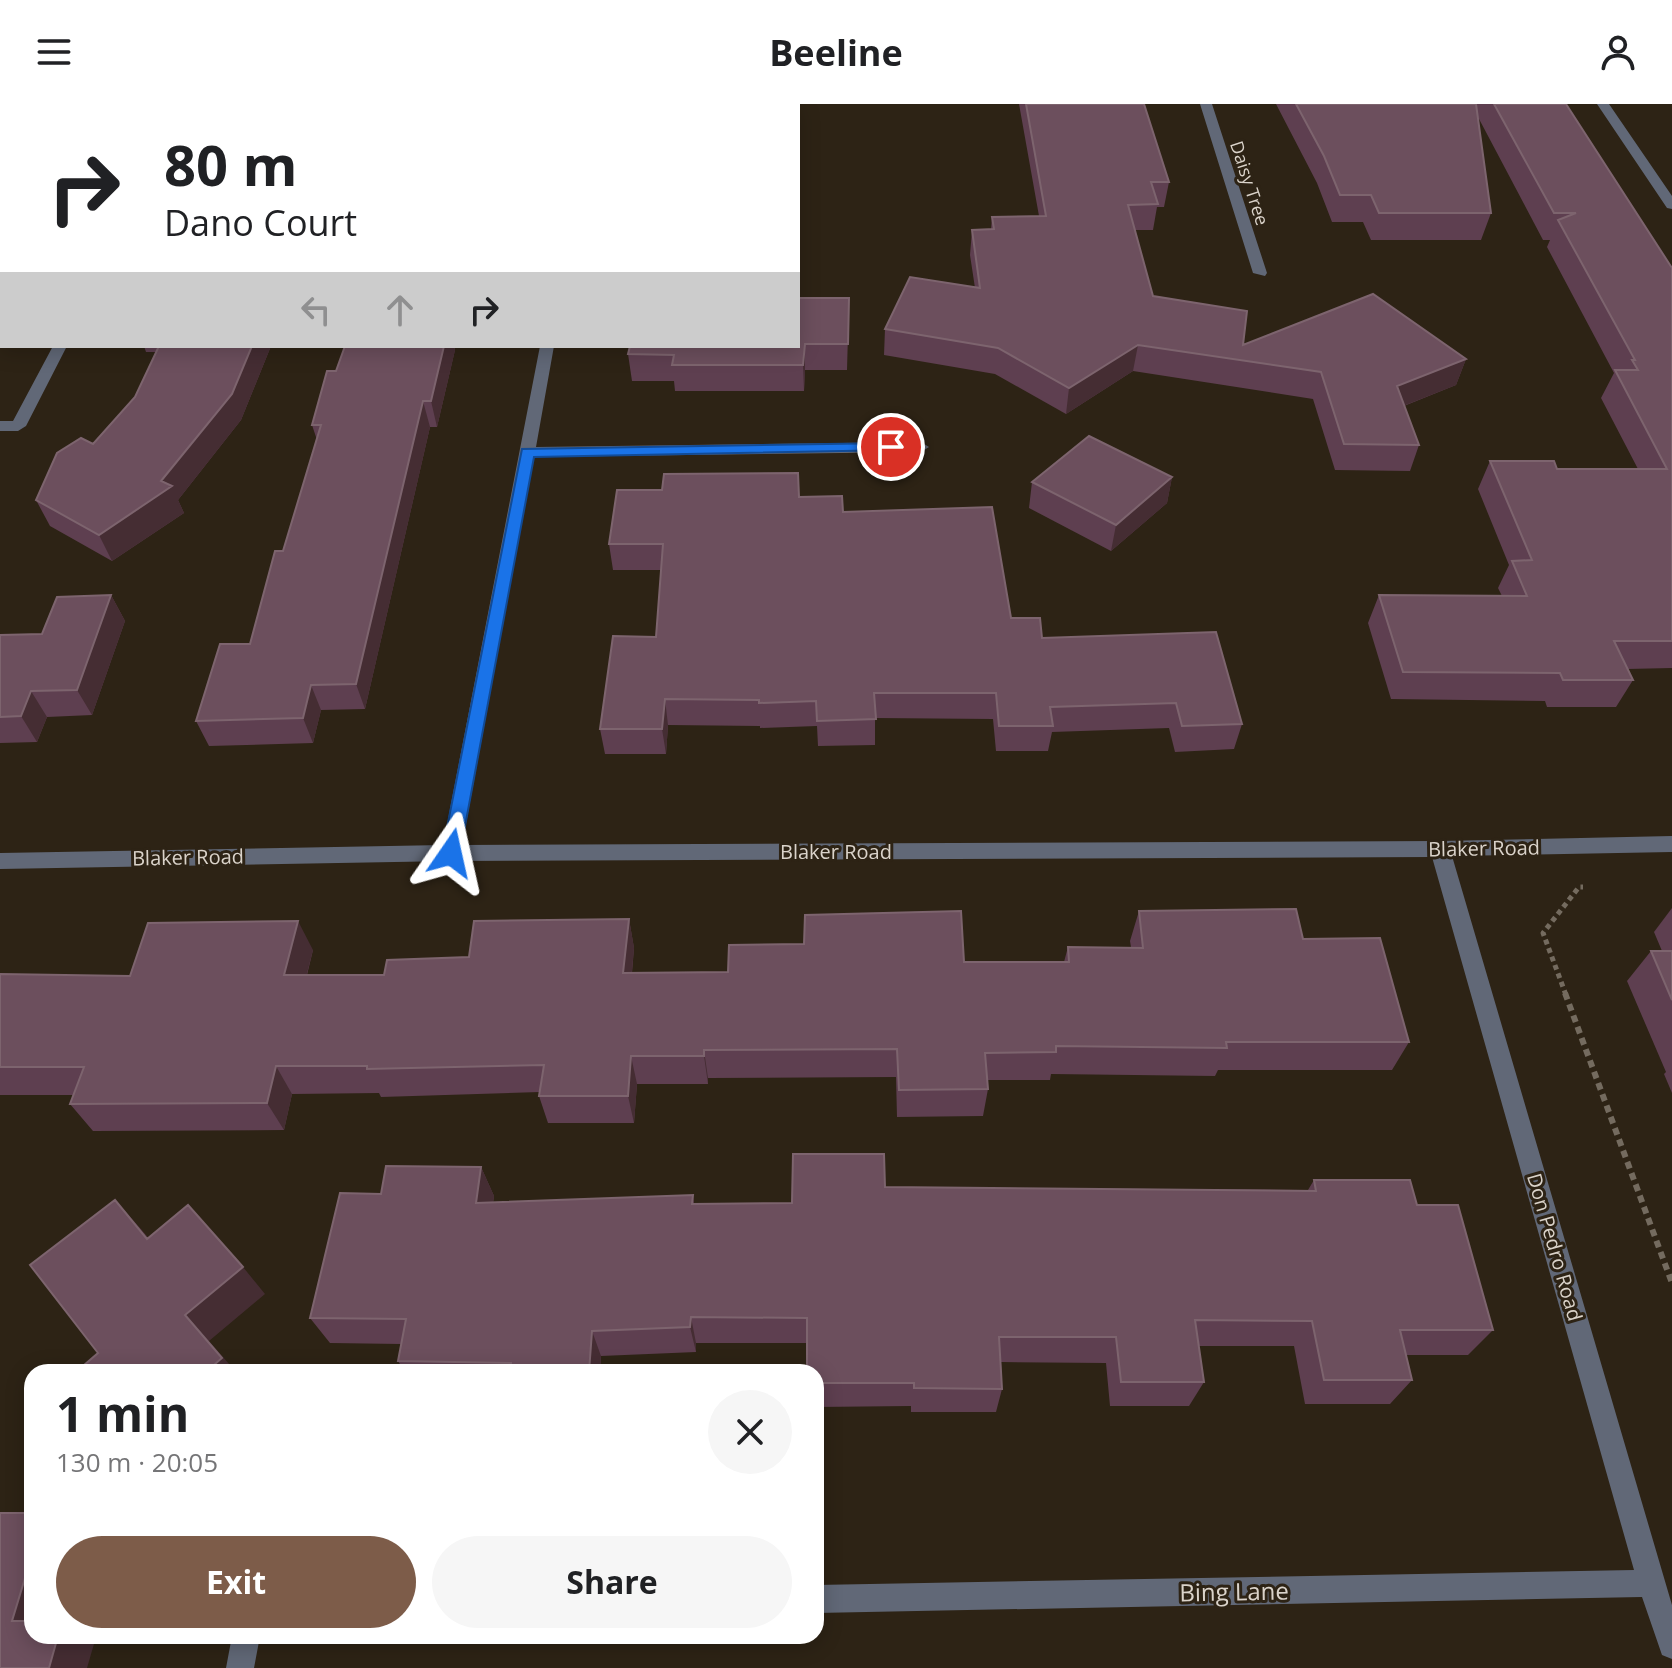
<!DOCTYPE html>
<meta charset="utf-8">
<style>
body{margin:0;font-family:"Open Sans",sans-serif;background:#f6f6f6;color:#202124;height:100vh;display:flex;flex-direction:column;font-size:30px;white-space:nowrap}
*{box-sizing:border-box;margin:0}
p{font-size:26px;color:#757577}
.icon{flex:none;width:44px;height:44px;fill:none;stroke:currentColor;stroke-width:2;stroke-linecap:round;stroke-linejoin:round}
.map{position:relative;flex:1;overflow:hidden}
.details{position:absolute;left:24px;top:1260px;width:800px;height:280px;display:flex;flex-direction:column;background:#fff;border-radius:24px;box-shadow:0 4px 20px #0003}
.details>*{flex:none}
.banner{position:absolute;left:0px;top:0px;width:800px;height:244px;box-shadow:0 4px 20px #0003;background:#fff;color:#202124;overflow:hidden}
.pin{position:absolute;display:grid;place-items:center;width:68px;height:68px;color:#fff;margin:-34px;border:4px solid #fff;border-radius:50%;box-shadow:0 2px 8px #0007}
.me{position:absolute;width:88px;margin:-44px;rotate:11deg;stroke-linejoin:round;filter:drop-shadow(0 0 6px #0008)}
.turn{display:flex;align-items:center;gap:28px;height:168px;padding:0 32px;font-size:36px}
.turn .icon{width:104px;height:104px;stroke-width:2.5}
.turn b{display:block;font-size:56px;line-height:68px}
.lanes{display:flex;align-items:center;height:76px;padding:0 32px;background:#0003;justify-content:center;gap:40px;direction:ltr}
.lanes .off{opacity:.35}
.round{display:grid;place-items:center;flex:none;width:84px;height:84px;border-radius:42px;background:#f6f6f6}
.head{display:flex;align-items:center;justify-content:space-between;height:136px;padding:0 32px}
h1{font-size:48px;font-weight:700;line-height:60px}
.primary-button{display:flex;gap:16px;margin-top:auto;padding:16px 32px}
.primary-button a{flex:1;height:92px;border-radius:48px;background:#7d5c49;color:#fff;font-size:32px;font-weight:700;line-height:92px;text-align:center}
.primary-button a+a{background:#f6f6f6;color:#202124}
header{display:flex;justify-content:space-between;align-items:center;height:104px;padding:0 32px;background:#fff;font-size:36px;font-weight:700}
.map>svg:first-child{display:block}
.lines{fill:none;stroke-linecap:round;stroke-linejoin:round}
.path-far1{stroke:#746b5f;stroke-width:5;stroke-dasharray:5 4;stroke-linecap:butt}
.path{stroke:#746b5f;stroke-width:6;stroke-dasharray:7 5;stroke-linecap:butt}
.minor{fill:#616877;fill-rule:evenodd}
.wall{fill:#5e3f50}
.shaded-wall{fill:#452d33}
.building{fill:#6c4f5d;stroke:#7d646e;stroke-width:2}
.route{fill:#1a73e8;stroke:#114b97;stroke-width:2}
.labels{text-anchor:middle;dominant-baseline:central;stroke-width:6;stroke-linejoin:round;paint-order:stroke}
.far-street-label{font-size:18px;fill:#dad3ca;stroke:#2d2315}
.street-label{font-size:20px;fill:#dad3ca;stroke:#2d2315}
.near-street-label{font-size:24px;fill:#dad3ca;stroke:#2d2315}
</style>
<header><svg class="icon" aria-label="menu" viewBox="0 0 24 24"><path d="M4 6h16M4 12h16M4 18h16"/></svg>Beeline<svg class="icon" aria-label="person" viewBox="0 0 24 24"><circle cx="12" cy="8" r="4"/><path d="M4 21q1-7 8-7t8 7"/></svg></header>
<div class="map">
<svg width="1672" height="1564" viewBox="0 0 1672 1564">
<rect width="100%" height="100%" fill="#2d2315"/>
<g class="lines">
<path class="path-far1" d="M1566 891 1543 829 1579 783H1583"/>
<path class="path" d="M1565 889 1672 1179"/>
<path class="minor" d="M587 0H599V2H587Z
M1200 0H1212L1267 169 1265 172 1253 169Z
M1597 0H1609L1672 92V105L1667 104Z
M53 242H67L26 322 18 327H0V317H13Z
M540 242H554L536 343 921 338 929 343 921 348 534 353 462 741 1440 737 1672 732V748L1452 752 1672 1501V1555L1662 1551 1642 1493 816 1509V1481L1634 1466 1432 753 451 757 0 765V749L443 741Z
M232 1532H260L254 1564H226Z"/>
</g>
<path class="wall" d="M166 0H511L512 2H172Z
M1019 0H1144L1169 78 1164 103H1157L1153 126H1135L1153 192 1243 241 1466 255 1456 281 1404 302 1419 341 1410 367 1335 366 1313 295 1133 267 1066 310 995 270 884 251 885 225 975 184 970 151 972 126 991 125 992 113 1039 112Z
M1276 0H1566L1672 164V564L1627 565 1633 576 1616 603H1547L1545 597 1391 595 1368 519 1379 491 1502 492 1498 484 1509 461 1478 385 1490 357 1557 365H1638L1601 294 1614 269 1547 143 1550 136H1543L1478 13 1491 109 1481 136H1371L1363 118H1332L1317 79Z
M849 194 847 266H805L804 287H675L674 277H632L628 250Z
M144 242H271L241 316 178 396 184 409 112 457 50 422 36 396 93 340 135 293 156 248H146Z
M345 242H454L455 246 437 323H430L365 605 321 606 313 639 209 642 196 617 250 540 283 447 317 336 312 321 336 267Z
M1172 373 1167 399 1111 447 1029 404 1032 378Z
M799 393 843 408 1042 534 1242 620 1234 645 1175 648 1169 624 1052 628 1048 647H996L993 615 875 614V641L818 642 817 622 760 624V622L668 621 666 650H605L600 625 656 533 661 466H613L609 440Z
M111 491 125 517 92 611 47 613 37 638 0 639V531L42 530Z
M1672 804V989L1664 970 1666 968 1627 877 1651 847H1662L1654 828Z
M1139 807 1303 835 1409 938 1392 966H1218L1215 972 1051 970 1050 976H987L988 985 983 1012 897 1013 896 973 708 974V980H637L634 1019H548L539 992 540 988 381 993 379 989 292 990 284 1026 93 1027 70 1000 74 991H0V870L130 872 313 846 307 871H384L469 853 629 815 634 844 632 869 728 868 964 858H1064L1068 843H1131L1130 837Z
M481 1063 494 1092 493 1099 693 1091 694 1100 792 1099 885 1083 1308 1086 1314 1076 1417 1101 1493 1226 1468 1251H1406L1412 1276 1390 1300H1305L1294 1242H1198L1204 1278 1189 1302H1110L1106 1259 1001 1258 1002 1285 996 1308H911V1302L816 1303V1268L807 1239H696V1248L601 1252 600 1268H405L398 1257 401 1240 330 1239 310 1214 381 1090Z"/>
<path class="shaded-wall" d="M46 0H73L72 2H45Z
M2 65V102L0 98V68Z
M2 153V202L0 206V157Z
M805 240V266L804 287 803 261Z
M1138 241 1133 267 1066 310 1069 284Z
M252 242H271L241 316 178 396 184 409 112 457 99 431Z
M442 242H454L455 246 437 323 431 297Z
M1466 255 1456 281 1388 308 1397 282Z
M423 297 430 323 365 605 356 580Z
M1172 373 1167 399 1111 447 1116 421Z
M111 491 125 517 92 611 77 586Z
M311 581 321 606 313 639 303 614Z
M31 587 47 613 37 638 21 612Z
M665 595 668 621 666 650 662 625Z
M629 815 634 844 629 898 623 869Z
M298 817 313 846 299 900 284 871Z
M704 946 708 974V980L704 952Z
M631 952 637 980 634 1019 628 992Z
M276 962 292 990 284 1026 267 999Z
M481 1063 494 1092 489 1128 476 1099Z
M115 1096 141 1125 172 1162 147 1135Z
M243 1163 265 1190 209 1237 236 1268H206L185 1211Z
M691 1213 696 1239V1248L690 1223Z
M592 1227 601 1252 600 1268H589Z
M32 1451V1526L12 1517Z
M58 1532 96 1533 87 1564H49Z"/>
<path class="building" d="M0 0H46L45 2H2V65L0 68Z
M229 0H505V2H235Z
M669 0H748V2H669Z
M1026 0H1144L1169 78H1151L1158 100 1128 101 1153 192 1247 207 1243 241 1373 190 1466 255 1397 282 1419 341 1344 340 1321 268 1138 241 1069 284 998 244 885 225 910 173 980 184 972 126 994 125 992 113 1046 112Z
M1296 0H1476L1491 109H1379L1371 91H1340L1324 52Z
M1494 0H1566L1672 164V537H1614L1633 576H1563L1560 569 1403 568 1379 491 1527 492 1512 457 1532 456 1490 357H1554L1557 365H1667L1615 266H1638L1632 256H1635L1558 116 1576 109H1554Z
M0 80H2V153L0 157Z
M798 194H849L848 240H805L803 261H672L674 251 628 250 630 242H798Z
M159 242H252L232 290 161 377 172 382 99 431 36 396 57 349 81 334 93 340 135 293Z
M345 242H444L431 297H423L356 580 311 581 303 614 196 617 220 540H250L275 447H283L321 321H312L327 267H336Z
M1089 332 1172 373 1116 421 1032 378Z
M798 369 799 393 842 392 843 408 992 403 1011 514H1040L1042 534 1216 528 1242 620 1182 622 1176 599 1050 603 1053 622H999L996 589H874L876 615 817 617 816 597 759 599V596L665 595 662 625H600L613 532 656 533 663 440H609L617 386H662L664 370Z
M111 491 77 586 31 587 21 612 0 613V531L42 530 57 493Z
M1296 805 1303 835 1380 834 1409 938H1226L1227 944 1056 942V948L985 949 988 985 899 986 897 945 704 946V952H631L628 992H539L544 961 367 965V962H276L267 999 70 1000 84 963H0V870L130 872 148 819 298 817 284 871H384L387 856 469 853 474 817 629 815 623 869 728 868 729 841 804 840 805 811 961 807 964 858H1069L1068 843 1143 844 1139 807Z
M1651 847H1672V896Z
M793 1050H884L885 1083 1316 1087 1314 1076H1410L1417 1101H1458L1493 1226H1400L1412 1276H1324L1312 1217 1195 1216 1204 1278H1121L1116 1233H999L1002 1285 914 1284V1279H816V1268H807V1214L691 1213 690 1223 592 1227 589 1268H511V1259L398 1257 406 1215 310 1214 340 1089 381 1090 386 1062 481 1063 476 1099 693 1091 692 1100 792 1099Z
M115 1096 147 1135 188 1101 243 1163 185 1211 222 1254 206 1268H76L98 1249 30 1161Z
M0 1409H32V1451L12 1517H32V1532H58L49 1564H0Z"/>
<path class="route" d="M891 339 898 343 896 346 534 353 460 749 451 756 444 754 442 749 522 345Z"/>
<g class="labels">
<g class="far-street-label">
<text transform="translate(1250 79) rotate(72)">Daisy Tree</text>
</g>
<g class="street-label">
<text transform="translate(1484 744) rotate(-1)">Blaker Road</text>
<text x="836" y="747">Blaker Road</text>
<text transform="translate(188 753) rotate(-1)">Blaker Road</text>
<text transform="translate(1555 1143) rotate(74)">Don Pedro Road</text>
</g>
<g class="near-street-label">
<text transform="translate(1234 1487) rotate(-1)">Bing Lane</text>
</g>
</g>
</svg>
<div class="pin" style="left:891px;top:343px;background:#d93025"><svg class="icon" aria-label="arrive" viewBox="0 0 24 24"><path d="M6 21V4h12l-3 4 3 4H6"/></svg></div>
<svg class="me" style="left:451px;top:749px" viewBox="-20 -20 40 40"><path d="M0-17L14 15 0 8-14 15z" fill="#1a73e8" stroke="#fff" stroke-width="4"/></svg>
<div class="banner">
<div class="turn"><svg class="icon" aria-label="right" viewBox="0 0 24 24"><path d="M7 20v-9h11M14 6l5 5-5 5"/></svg><div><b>80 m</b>Dano Court</div></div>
<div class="lanes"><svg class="icon off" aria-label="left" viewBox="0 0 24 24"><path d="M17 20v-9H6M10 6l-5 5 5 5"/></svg><svg class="icon off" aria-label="ahead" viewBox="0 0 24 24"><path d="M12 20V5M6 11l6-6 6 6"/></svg><svg class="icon" aria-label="right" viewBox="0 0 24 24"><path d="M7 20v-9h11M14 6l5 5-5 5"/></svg></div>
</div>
<section class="details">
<div class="head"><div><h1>1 min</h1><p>130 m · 20:05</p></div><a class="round"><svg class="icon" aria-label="close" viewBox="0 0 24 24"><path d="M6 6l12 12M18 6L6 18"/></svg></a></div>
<div class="primary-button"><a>Exit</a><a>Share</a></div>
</section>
</div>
